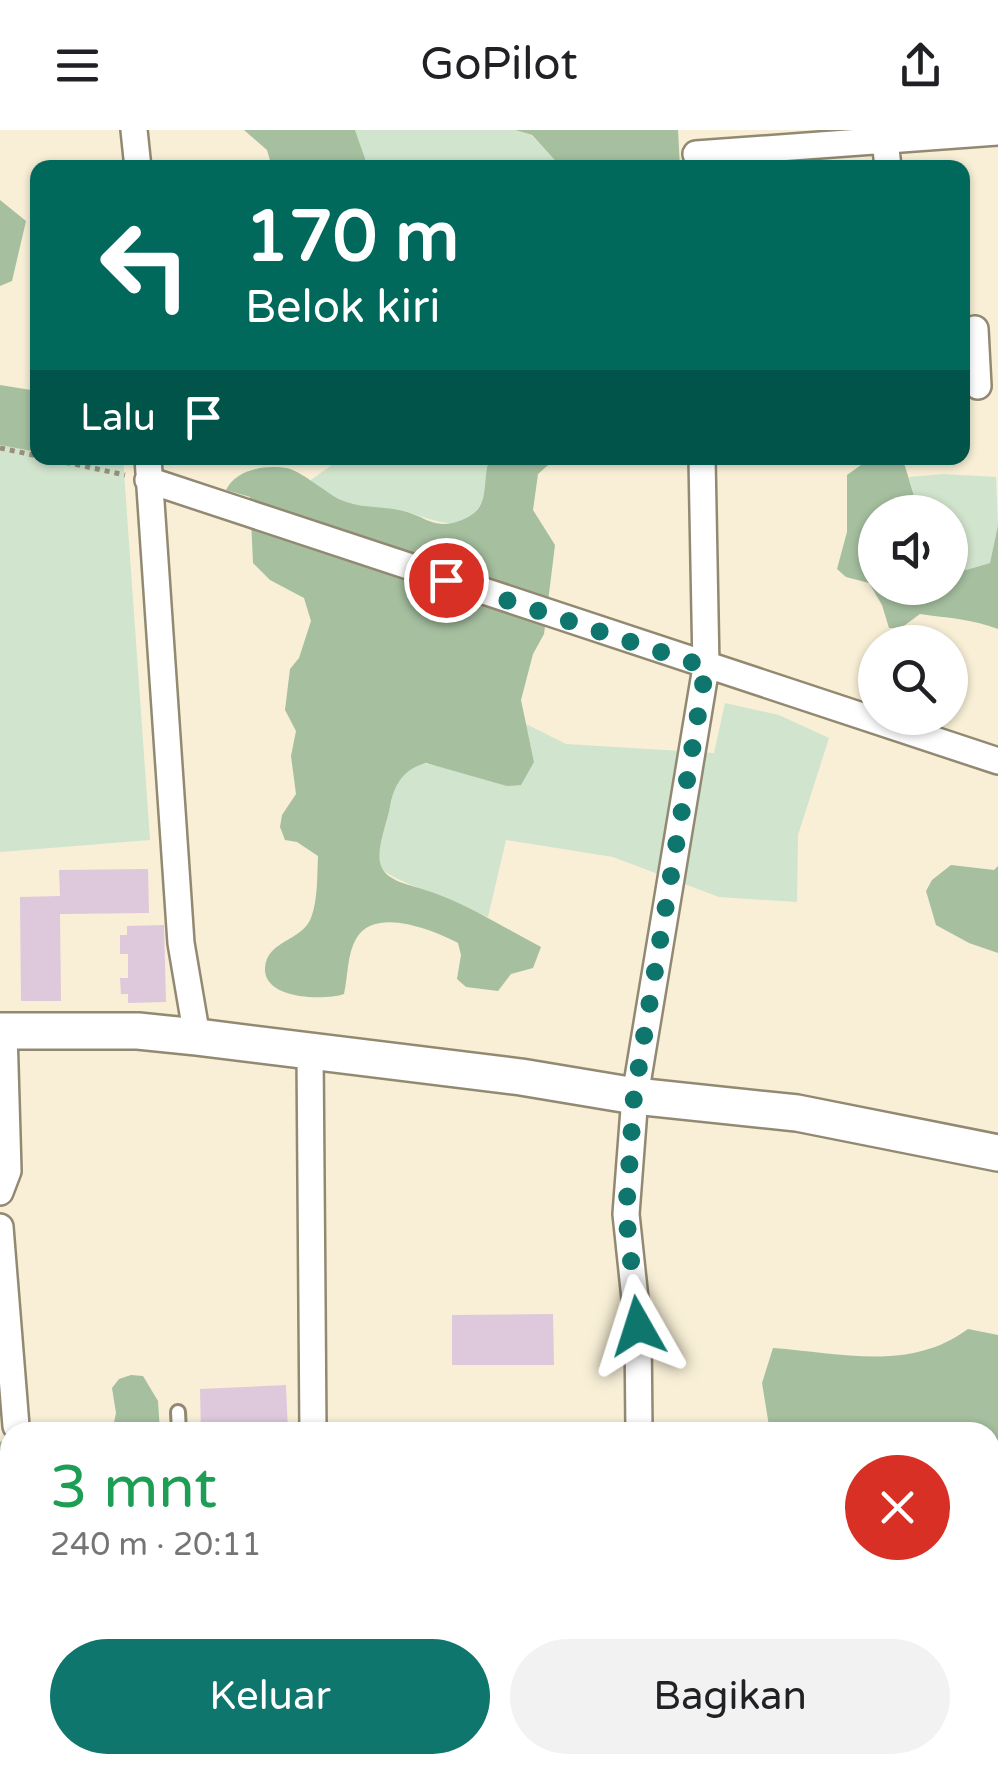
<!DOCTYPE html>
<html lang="id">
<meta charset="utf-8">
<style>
body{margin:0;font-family:"Varela Round",sans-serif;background:#f2f2f2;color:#202124;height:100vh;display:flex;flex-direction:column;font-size:38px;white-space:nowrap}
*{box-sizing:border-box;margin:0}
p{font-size:32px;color:#757577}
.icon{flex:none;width:55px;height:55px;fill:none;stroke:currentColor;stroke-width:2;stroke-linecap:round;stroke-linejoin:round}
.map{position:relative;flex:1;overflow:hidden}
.side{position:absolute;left:0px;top:1292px;width:1000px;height:352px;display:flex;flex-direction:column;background:#fff;border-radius:30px 30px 0 0;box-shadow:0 2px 8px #0004}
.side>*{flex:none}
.guide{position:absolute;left:30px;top:30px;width:940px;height:305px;border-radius:20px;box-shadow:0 2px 8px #0004;background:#00695c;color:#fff;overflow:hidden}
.tools{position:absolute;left:858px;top:365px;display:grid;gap:20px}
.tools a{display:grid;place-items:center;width:110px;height:110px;border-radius:50%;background:#fff;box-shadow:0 2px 8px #0004;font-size:50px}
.pin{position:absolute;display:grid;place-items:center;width:85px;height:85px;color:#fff;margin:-42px;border:5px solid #fff;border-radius:50%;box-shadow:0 2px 10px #0007}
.me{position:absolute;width:110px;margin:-55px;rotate:354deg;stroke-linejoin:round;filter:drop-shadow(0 0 8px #0008)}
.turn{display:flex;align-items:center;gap:35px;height:210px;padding:0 50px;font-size:45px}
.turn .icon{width:130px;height:130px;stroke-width:2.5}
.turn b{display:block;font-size:70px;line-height:85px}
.then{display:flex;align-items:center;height:95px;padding:0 50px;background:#0003;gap:20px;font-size:38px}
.round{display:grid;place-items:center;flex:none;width:105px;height:105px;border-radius:52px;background:#f2f2f2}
.head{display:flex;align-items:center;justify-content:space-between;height:170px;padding:0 50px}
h1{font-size:60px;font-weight:600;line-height:75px;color:#1e9e55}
.cta{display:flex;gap:20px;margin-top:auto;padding:20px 50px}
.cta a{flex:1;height:115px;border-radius:60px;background:#0f766e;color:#fff;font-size:40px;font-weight:600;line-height:115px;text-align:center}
.cta a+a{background:#f2f2f2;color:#202124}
header{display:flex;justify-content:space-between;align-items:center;height:130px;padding:0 50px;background:#fff;font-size:45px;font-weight:600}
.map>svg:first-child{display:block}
.green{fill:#d1e4cd}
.forest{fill:#a5bf9f}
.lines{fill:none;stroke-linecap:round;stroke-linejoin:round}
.stream{stroke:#7a9c9f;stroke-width:8}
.building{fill:#ddc8dc}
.service-casing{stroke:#928972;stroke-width:18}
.minor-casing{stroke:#928972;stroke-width:30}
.secondary-casing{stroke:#928972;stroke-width:40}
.path{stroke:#97907e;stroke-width:5;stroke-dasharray:5 5;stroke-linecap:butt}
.service{stroke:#fff;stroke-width:12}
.minor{stroke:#fff;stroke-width:25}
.secondary{stroke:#fff;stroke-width:35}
.route{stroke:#0f766e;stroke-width:18;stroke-dasharray:0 32.4}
</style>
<header><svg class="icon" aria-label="menu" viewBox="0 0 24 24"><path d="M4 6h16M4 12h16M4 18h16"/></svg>GoPilot<svg class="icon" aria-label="share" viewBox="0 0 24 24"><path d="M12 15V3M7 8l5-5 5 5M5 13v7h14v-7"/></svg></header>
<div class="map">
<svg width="998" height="1644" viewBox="0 0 998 1644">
<rect width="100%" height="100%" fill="#f8efd6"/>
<path class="green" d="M355 0H515L531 5 561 37H368Z
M0 315 37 322 38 328H123L150 710 0 722Z
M333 328H490C483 344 488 366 477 380 456 405 428 387 404 381 394 379 383 381 373 380 349 376 329 363 308 352L332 335Z
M943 344 996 347 998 395 990 433 966 440 950 435V382H914L915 369 909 347Z
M725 573 779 585 829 608 798 705 797 772 719 767 613 727 506 710 488 787C472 780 386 747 382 739 374 725 386 693 390 678 393 660 400 641 418 635 431 631 443 640 456 640 482 640 508 635 534 632L526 594 566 614 714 623Z"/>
<path class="forest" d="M244 0H355L368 37H272L267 20Z
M515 0H678L680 37H561L532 5Z
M0 70 26 91 12 151 0 156Z
M0 255 37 261V322L0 315Z
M490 328H556L538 344 533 380 555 415 544 504 533 524 521 570 534 632 521 655 507 656 426 633C403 639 394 655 390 677 387 693 374 724 382 738 388 751 410 755 422 759 465 772 502 797 541 817L533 838 511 844 498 861 466 857 457 849 461 825 458 813C433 800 374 776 356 809 347 824 348 847 344 864 323 871 263 869 265 838 267 810 301 812 311 788 318 770 317 746 318 726L297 712 285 710 280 697 282 685 296 664 291 626 296 601 285 580 290 539 299 528 311 491 304 468 270 450 253 433 250 367 226 360C236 339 265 335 286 338 300 340 325 362 339 369 362 380 384 375 407 382 419 385 430 394 443 394 454 394 471 388 478 379 488 366 483 343 490 328Z
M879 328 904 333 915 369 914 382H875V458H950V435L966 440 990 433 998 395V499C972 489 948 488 920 484L901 498H889L882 475 869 453 846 447 837 439 847 402V345L868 330Z
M951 735 994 740 998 736V823L969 813 936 795 926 761 932 750Z
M968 1199 998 1205V1644H957V1635H990V1302H770L762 1253 773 1218C842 1223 910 1242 968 1199Z
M131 1245 143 1246 158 1271 160 1302H94L113 1297 116 1283 112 1258 119 1249Z
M10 1308V1555L0 1567V1312Z
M270 1635 467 1638 474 1635H802L801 1644H285Z"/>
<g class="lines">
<path class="stream" d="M990 1496 998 1495
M0 1533 10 1531
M327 1635 332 1644
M713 1644 716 1635"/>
</g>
<path class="building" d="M148 739 149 783 60 784 61 871H21L20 767 60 766 59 740Z
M164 795 166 872 128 873V864H121L120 848H128V824H120V805H127V796Z
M553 1184 554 1235H452V1185Z
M286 1255 288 1302H201L200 1259Z"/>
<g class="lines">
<defs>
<path id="service" d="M178 1282 179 1302"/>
<path id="minor" d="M134 0 138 38
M885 8 888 38
M696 24 998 2
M975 199 978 256
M148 328 181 813 197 907
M148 350 998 631
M310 921 313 1302
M0 1062 8 1041 4 901
M0 1097 16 1296
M639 1302 638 1197 626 1084 635 966 706 537 702 328"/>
<path id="secondary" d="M0 901H138L197 907 521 947 635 966 797 983 998 1023"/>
</defs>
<use href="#service" class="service-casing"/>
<use href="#minor" class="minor-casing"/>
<use href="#secondary" class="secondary-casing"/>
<path class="path" d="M0 318 38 326
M46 328 125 345"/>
<use href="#service" class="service"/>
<use href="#minor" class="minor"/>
<use href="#secondary" class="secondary"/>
</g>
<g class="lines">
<path class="route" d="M446 450 706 537 634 966 626 1084 638 1196"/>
</g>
</svg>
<div class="tools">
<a><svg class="icon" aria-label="sound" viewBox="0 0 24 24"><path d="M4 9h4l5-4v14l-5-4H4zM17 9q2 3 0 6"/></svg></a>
<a><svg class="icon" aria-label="search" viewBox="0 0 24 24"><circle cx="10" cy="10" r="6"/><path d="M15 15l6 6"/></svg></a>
</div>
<div class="pin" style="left:446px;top:450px;background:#d93025"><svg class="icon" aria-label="arrive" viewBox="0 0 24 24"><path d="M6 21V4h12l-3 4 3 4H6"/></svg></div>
<svg class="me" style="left:638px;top:1196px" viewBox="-20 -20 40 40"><path d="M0-17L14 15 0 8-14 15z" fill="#0f766e" stroke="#fff" stroke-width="4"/></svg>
<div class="guide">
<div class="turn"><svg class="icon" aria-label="left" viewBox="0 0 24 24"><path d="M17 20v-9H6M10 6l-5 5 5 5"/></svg><div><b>170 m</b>Belok kiri</div></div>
<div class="then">Lalu<svg class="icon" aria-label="arrive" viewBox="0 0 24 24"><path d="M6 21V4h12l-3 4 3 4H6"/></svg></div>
</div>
<section class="side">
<div class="head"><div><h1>3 mnt</h1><p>240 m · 20:11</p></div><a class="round" style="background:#d93025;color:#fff"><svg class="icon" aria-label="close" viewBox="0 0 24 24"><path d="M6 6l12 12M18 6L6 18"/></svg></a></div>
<div class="cta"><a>Keluar</a><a>Bagikan</a></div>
</section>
</div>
